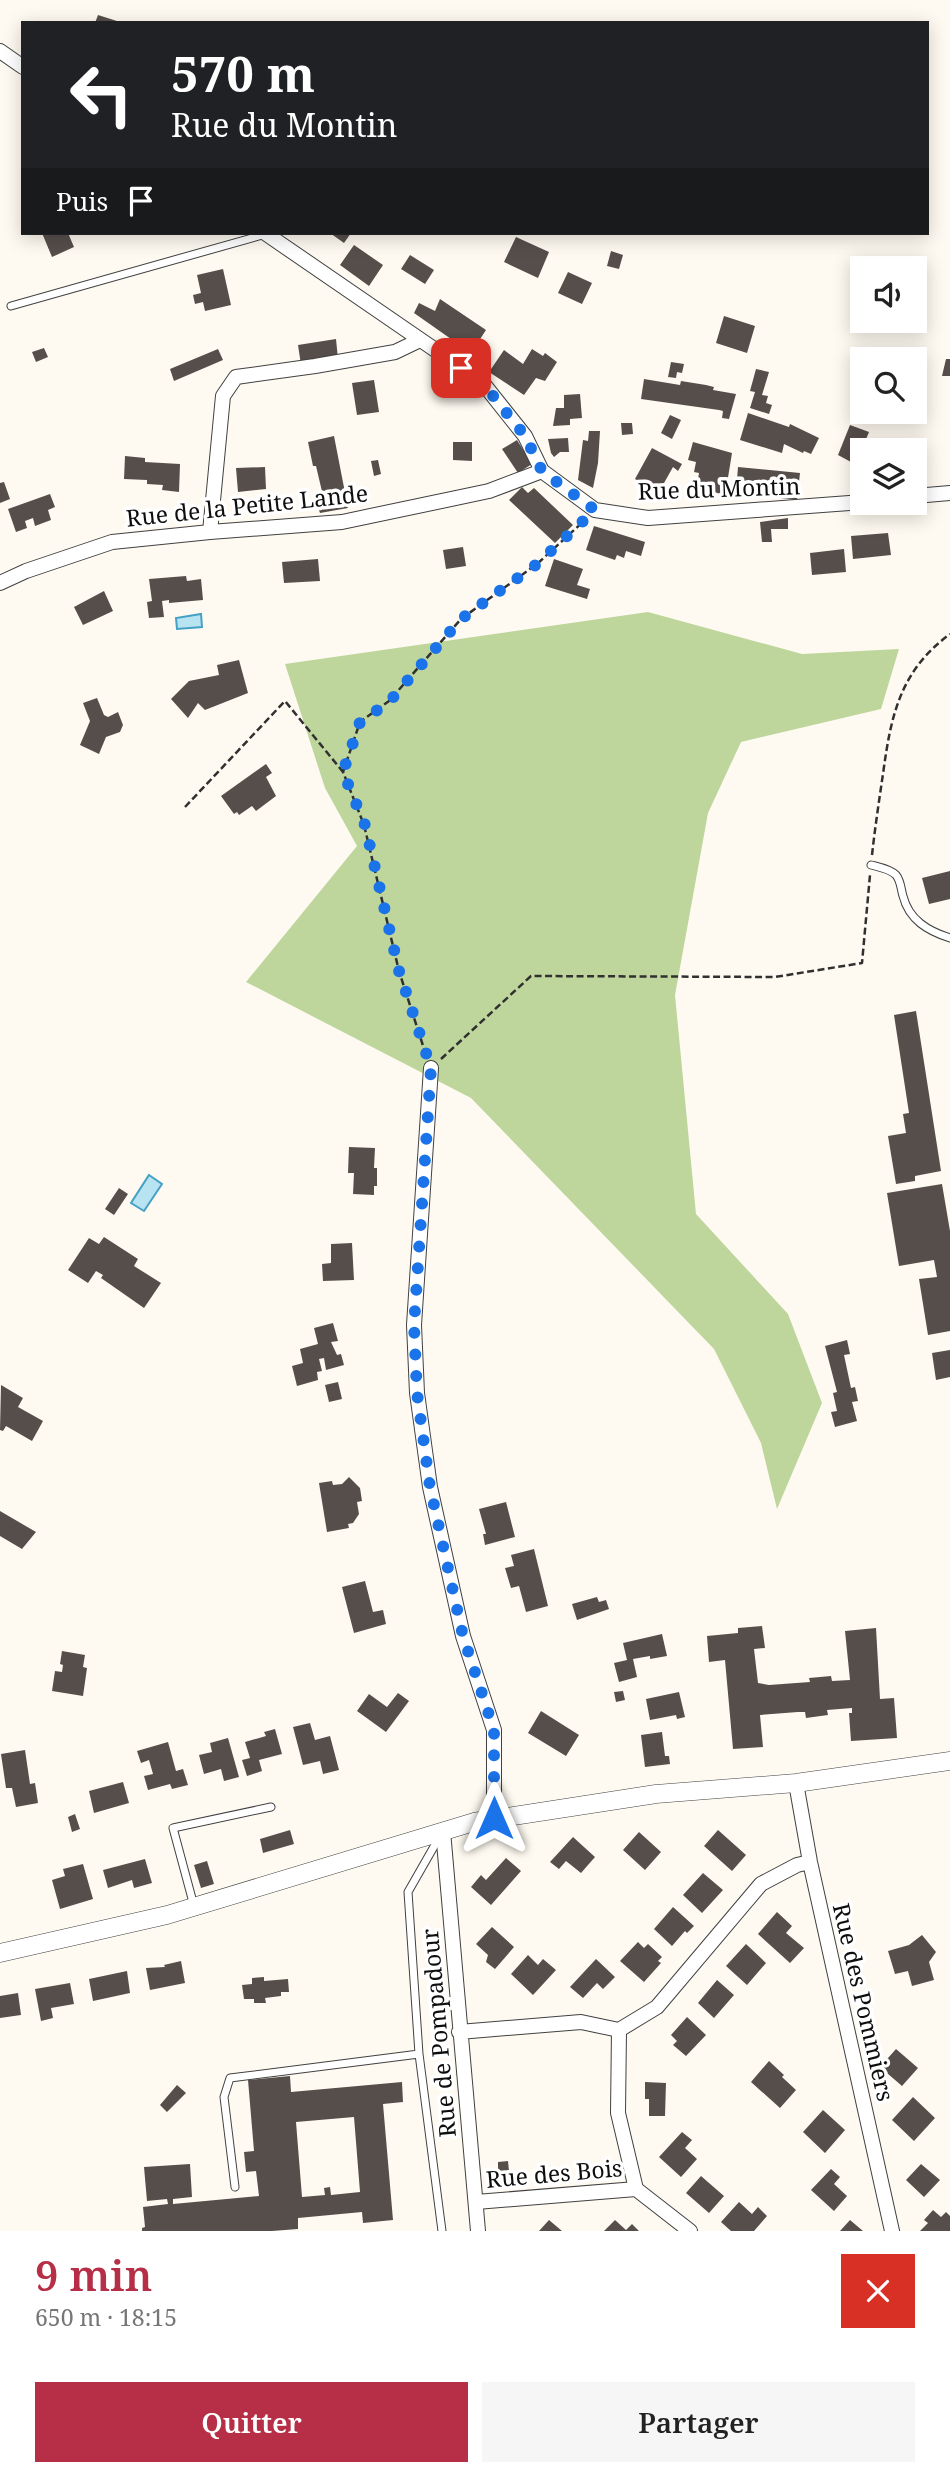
<!DOCTYPE html>
<html lang="fr">
<meta charset="utf-8">
<style>
body{margin:0;font-family:"Noto Serif",serif;background:#f6f6f6;color:#222;height:100vh;display:flex;flex-direction:column;font-size:26px;white-space:nowrap}
*{box-sizing:border-box;margin:0}
p{font-size:23px;color:#767676}
.icon{flex:none;width:38px;height:38px;fill:none;stroke:currentColor;stroke-width:2;stroke-linecap:round;stroke-linejoin:round}
.map{position:relative;height:2231px;overflow:hidden}
.drawer{display:flex;flex-direction:column;background:#fff;flex:1}
.drawer>*{flex:none}
.guide{position:absolute;left:21px;top:21px;width:908px;height:214px;border-radius:0px;box-shadow:0 4px 18px #0003;background:#202124;color:#fff;overflow:hidden}
.fabs{position:absolute;left:850px;top:256px;display:grid;gap:14px}
.fabs a{display:grid;place-items:center;width:77px;height:77px;border-radius:0px;background:#fff;box-shadow:0 4px 18px #0003;font-size:35px}
.pin{position:absolute;display:grid;place-items:center;width:60px;height:60px;color:#fff;margin:-30px;border-radius:14px;box-shadow:0 4px 10px #0006}
.me{position:absolute;width:77px;margin:-38px;rotate:0deg;stroke-linejoin:round;filter:drop-shadow(0 0 5px #0008)}
.turn{display:flex;align-items:center;gap:24px;height:147px;padding:0 35px;font-size:32px}
.turn .icon{width:91px;height:91px;stroke-width:2.5}
.turn b{display:block;font-size:49px;line-height:60px}
.then{display:flex;align-items:center;height:66px;padding:0 35px;background:#0003;gap:14px;font-size:26px}
.round{display:grid;place-items:center;flex:none;width:74px;height:74px;border-radius:0px;background:#f6f6f6}
.headline{display:flex;align-items:center;justify-content:space-between;height:119px;padding:0 35px}
h1{font-size:42px;font-weight:600;line-height:52px;color:#b62f46}
.button{display:flex;gap:14px;margin-top:auto;padding:14px 35px}
.button a{flex:1;height:80px;border-radius:0px;background:#b62f46;color:#fff;font-size:28px;font-weight:600;line-height:80px;text-align:center}
.button a+a{background:#f6f6f6;color:#222}
.map>svg:first-child{display:block}
.forest{fill:#bed69c}
.water{fill:#b8e4f2;stroke:#44a1c5;stroke-width:2}
.building{fill:#564e4b;fill-rule:evenodd}
.lines{fill:none;stroke-linecap:round;stroke-linejoin:round}
.service-casing{stroke:#414141;stroke-width:9}
.minor-casing{stroke:#414141;stroke-width:16}
.tertiary-casing{stroke:#414141;stroke-width:19}
.path{stroke:#303030;stroke-width:2.5;stroke-dasharray:7 3.5;stroke-linecap:butt}
.service{stroke:#fff;stroke-width:7}
.minor{stroke:#fff;stroke-width:14}
.tertiary{stroke:#fff;stroke-width:18}
.route{stroke:#1a73e8;stroke-width:12;stroke-dasharray:0 21.6}
.labels{text-anchor:middle;dominant-baseline:central;stroke-width:7;stroke-linejoin:round;paint-order:stroke}
.street-label{font-size:23px;fill:#0e0e0e;stroke:#fff}
</style>
<div class="map">
<svg width="950" height="2231" viewBox="0 0 950 2231">
<rect width="100%" height="100%" fill="#fefaf1"/>
<path class="forest" d="M648 612 802 654 899 649 881 709 741 742 708 813 675 995 696 1214 788 1314 822 1403 777 1509 761 1443 714 1349 471 1098 246 982 357 846 325 788 285 664Z"/>
<path class="water" d="M201 614 202 627 177 629 176 618Z
M149 1175 162 1184 144 1211 131 1203Z"/>
<path class="building" d="M98 15 120 22V23H95Z
M42 233H68L74 247 52 257Z
M330 233H351L344 243Z
M516 237 549 252 538 278 504 262Z
M354 245 383 265 369 286 340 265Z
M611 251 623 255 619 269 607 266Z
M410 255 434 270 425 284 401 269Z
M223 269 231 305 205 311 203 302 195 304 193 295 201 293 197 275Z
M568 272 592 283 582 304 558 293Z
M440 299 486 330 471 353 414 313 419 303 435 311Z
M724 316 755 326 747 353 716 343Z
M336 339 338 359 301 365 298 345Z
M44 348 48 357 36 362 32 352Z
M218 349 223 360 174 381 170 369Z
M532 349 543 356 545 353 557 362 545 381 536 378 524 395 489 372 504 350 523 364Z
M946 359H950V376H942Z
M671 362 684 364 682 373 677 372 676 378 668 377Z
M756 369 769 372 762 395 768 396 766 403 772 405 769 414 750 408 755 392 750 391Z
M644 379 680 385 681 381 706 385 714 387 713 390 736 394 729 419 722 418 723 411 719 410 641 399Z
M374 380 379 412 357 415 352 383Z
M580 394 582 418 570 419V425L553 426 556 408H564V395Z
M748 413 789 427 790 424 819 438 811 454 804 451 803 453 784 444 782 453 740 440Z
M670 415 681 420 672 439 661 433Z
M621 423H632L633 434 622 435Z
M850 425 869 432 859 456 854 454 851 462 838 455Z
M589 431H600L598 463 593 488 578 480 583 440 588 441Z
M334 436 348 508 320 513 316 502 324 500 316 466H313L308 442Z
M568 438 569 452H560L554 457 551 453 548 439Z
M517 440 532 464 518 473 502 449Z
M453 442H472V461L453 460Z
M693 442 732 453 725 496 697 485 699 473 694 472 696 462 688 460Z
M652 448 682 464 678 471 673 467 659 492 635 479Z
M125 456 145 458V462L180 464 179 492 162 490 163 485 147 484V480L124 479Z
M378 460 381 474 374 476 371 461Z
M265 467 266 489 238 492 236 468Z
M738 467 800 473 797 500 736 493Z
M4 482 10 499 0 503V483Z
M522 487 528 493 534 488 573 525 555 543 509 500Z
M50 494 55 507 48 510 51 520 35 526 33 518 25 521 27 528 16 532 8 509Z
M788 518V529H771L772 542H762L760 522Z
M594 526 645 542 641 556 626 551 624 558 617 555 615 560 586 550Z
M888 533 891 555 853 559 851 536Z
M463 547 466 566 446 569 443 550Z
M844 549 846 572 812 575 810 553Z
M318 559 320 581 284 583 282 562Z
M554 559 583 569 577 585 590 589 587 599 545 586Z
M186 576 187 581 201 579 203 600 169 603V600L162 601 164 617 149 618 147 602 152 601 149 579Z
M104 591 113 611 83 625 74 607Z
M239 660 248 693 205 710 198 703 188 718 171 699 189 681 219 675 217 665Z
M97 698 104 715 108 717 118 712 123 725 120 732 106 737 99 754 80 745 90 721 83 703Z
M266 764 272 773 266 777 276 796 256 811 252 806 239 815 237 812 234 814 221 796Z
M950 871V899L929 904 922 878Z
M916 1011 941 1171 915 1176V1181L896 1184 888 1136 906 1133 903 1114 909 1113 894 1015Z
M349 1147 375 1148 374 1168H377V1186H374V1195L353 1194 354 1173H348Z
M942 1184 950 1231V1331L928 1335 919 1279 937 1277 934 1260 899 1266 887 1193Z
M119 1188 128 1194 114 1215 105 1209Z
M104 1237 138 1259 134 1266 161 1283 144 1308 101 1278 103 1275 96 1271 88 1283 68 1270 89 1238 99 1244Z
M352 1243 354 1280 323 1281 322 1264 331 1263V1244Z
M333 1323 338 1341 331 1342 337 1355 341 1354 344 1365 326 1370 324 1358 319 1359 322 1371 317 1372 318 1380 297 1386 292 1366 303 1363 300 1349 318 1344 314 1328Z
M847 1340 850 1354 844 1355 851 1388 855 1387 858 1401 852 1402 857 1421 835 1427 831 1412 837 1411 833 1393 837 1392 825 1346Z
M950 1350V1377L936 1380 932 1353Z
M338 1382 342 1399 329 1402 325 1385Z
M1 1385 23 1398 18 1407 43 1421 32 1441 6 1426 3 1431 0 1430Z
M349 1477 360 1488 362 1501 357 1502 359 1514 353 1523 348 1524 349 1528 327 1532 319 1483 332 1481 333 1485 342 1484Z
M506 1502 515 1537 485 1545 483 1534H486L479 1509Z
M0 1511 36 1532 22 1549 0 1536Z
M534 1549 548 1606 526 1612 519 1586 511 1588 505 1568 514 1566 511 1555Z
M365 1581 373 1612 383 1610 386 1624 354 1633 342 1587Z
M597 1597 599 1602 606 1600 609 1609 577 1620 572 1604Z
M762 1626 765 1648 754 1649 758 1683 769 1685 810 1682 809 1678 831 1676 832 1681 850 1680 845 1631 876 1628 880 1699 894 1698 897 1738 851 1741 849 1713H852V1708L827 1710 828 1715 806 1718 805 1712H798L760 1715 763 1747 733 1749 725 1660 709 1662 707 1636 738 1633V1628Z
M662 1634 667 1656 650 1659V1656L633 1659 637 1677 619 1682 614 1663 627 1660 623 1643Z
M62 1651 85 1655 83 1667 87 1668 83 1696 52 1691 55 1671 62 1672 63 1665 60 1664Z
M623 1691 625 1700 616 1702 614 1692Z
M679 1692 685 1717 677 1719 676 1715 650 1720 646 1699Z
M398 1693 409 1701 386 1732 357 1711 369 1694 387 1707Z
M541 1711 579 1735 566 1756 528 1733Z
M310 1723 315 1740 330 1736 339 1770 323 1774 320 1761 303 1765 293 1727Z
M275 1729 282 1754 259 1760 262 1771 247 1776 242 1760 250 1758 245 1742 266 1736 264 1732Z
M662 1732 665 1756H669L670 1764 645 1767 641 1735Z
M228 1738 239 1777 224 1781 221 1769 204 1774 199 1755 212 1752 210 1743Z
M168 1742 176 1771 183 1769 188 1785 172 1789 170 1784 148 1790 144 1776 153 1774 149 1760 141 1763 137 1751Z
M25 1750 30 1784 35 1783 38 1803 16 1807 12 1788H6L1 1754Z
M123 1782 129 1803 94 1813 89 1791Z
M75 1814 80 1829 72 1832 68 1817Z
M290 1830 294 1844 263 1853 260 1839Z
M718 1830 746 1855 732 1871 704 1846Z
M639 1832 661 1852 645 1870 623 1850Z
M573 1837 595 1857 581 1873 566 1861 559 1869 550 1862Z
M506 1858 521 1871 491 1905 471 1887 481 1875 486 1880Z
M145 1859 152 1883 134 1888 132 1880 108 1888 103 1870Z
M207 1861 214 1884 201 1888 194 1865Z
M83 1864 93 1899 60 1909 52 1880 65 1876 63 1869Z
M703 1873 723 1890 702 1913 683 1895Z
M673 1907 694 1926 687 1933 685 1931 672 1946 654 1929Z
M777 1912 792 1926 786 1933 804 1948 790 1963 758 1934Z
M492 1927 514 1947 495 1969 486 1962 488 1955 476 1944Z
M922 1935 936 1952 929 1962 934 1980 912 1986 908 1971 895 1974 888 1951 909 1945Z
M638 1942 644 1948 648 1944 662 1957 658 1961 661 1963 644 1982 620 1961Z
M746 1944 766 1963 747 1985 726 1966Z
M528 1955 538 1965 543 1959 556 1970 533 1995 511 1974Z
M596 1959 615 1977 603 1989 597 1983 583 1998 570 1987Z
M181 1961 185 1983 150 1990 146 1968 165 1967 164 1965Z
M127 1971 130 1993 93 2001 89 1979Z
M264 1977V1981L288 1979 289 1992H281V1996L265 1998 266 2003H254V1999H244L242 1985 252 1984V1978Z
M717 1980 734 1995 714 2018 698 2003Z
M70 1983 74 2004 51 2008 53 2018 41 2021 35 1989Z
M18 1993 21 2015 0 2018V1996Z
M687 2017 706 2035 686 2056 673 2045 677 2041 671 2035Z
M896 2049 918 2068 902 2086 880 2067Z
M769 2061 784 2075 782 2077 796 2090 780 2108 751 2082Z
M290 2076 291 2092 402 2082 403 2102 383 2104 393 2220 363 2223 362 2212 298 2218V2229L272 2231H142V2228L145 2227 143 2207 168 2204 167 2199 147 2201 144 2167 190 2164 192 2197 173 2199V2204L259 2196 256 2171 246 2172 244 2152 254 2151 248 2080ZM354 2117 360 2192 331 2195 330 2187 324 2188 325 2195 302 2197 296 2122Z
M645 2082 666 2083 665 2116H649V2099H645Z
M177 2085 186 2093 167 2112 160 2105Z
M913 2097 935 2118 914 2141 892 2120Z
M823 2110 845 2130 825 2153 803 2132Z
M682 2132 692 2140 685 2148 697 2159 681 2177 659 2157Z
M508 2161 509 2171H498V2162Z
M921 2164 940 2180 924 2197 906 2180Z
M831 2169 840 2177 834 2184 847 2196 834 2211 811 2190Z
M701 2176 724 2196 709 2213 686 2193Z
M739 2202 752 2214 758 2207 767 2216 754 2231H731L721 2222Z
M933 2210 941 2217 946 2212 950 2216V2231H920L928 2223 924 2220Z
M549 2220 562 2231H539Z
M615 2220 626 2230 632 2224 639 2231H604Z
M850 2220 863 2231H840Z"/>
<g class="lines">
<defs>
<path id="service" d="M11 306 266 234
M871 865C879 867 890 869 896 875 901 881 901 890 903 896 909 920 928 931 950 938
M440 1836 408 1892 419 2054 442 2231
M194 1906 173 1828 271 1807
M235 2187 224 2097 230 2078 419 2054"/>
<path id="minor" d="M0 51 23 67
M265 233 482 382 525 436 542 471 595 510 648 518 863 502
M915 496 950 493
M210 532 223 396 236 377 315 366 395 352 420 340
M0 583 26 571 112 542 210 532 342 522 489 491 542 471
M431 1068 414 1325 417 1393 430 1487 463 1636 494 1730V1818
M796 1783 810 1862 892 2231
M443 1831 478 2231
M619 2030 618 2113 636 2189
M459 2032 581 2022 619 2030 657 2007 761 1884 797 1865 810 1862
M476 2202 636 2189 690 2231"/>
<path id="tertiary" d="M0 1953 167 1915 474 1822 656 1794 796 1783 950 1761"/>
</defs>
<use href="#service" class="service-casing"/>
<use href="#minor" class="minor-casing"/>
<use href="#tertiary" class="tertiary-casing"/>
<path class="path" d="M185 807 285 701 343 772
M872 855C875 828 879 801 883 774 891 715 900 671 950 634
M426 1055 399 971 364 825 343 772 360 722 389 701 461 619 537 564 585 520
M441 1059 531 976 775 977 862 963 870 875"/>
<use href="#service" class="service"/>
<use href="#minor" class="minor"/>
<use href="#tertiary" class="tertiary"/>
</g>
<g class="lines">
<path class="route" d="M461 368 482 382 525 436 542 471 595 510 537 564 461 619 389 702 360 722 343 772 365 825 399 971 431 1068 414 1325 417 1393 430 1487 463 1636 494 1730V1818"/>
</g>
<g class="labels">
<g class="street-label">
<text transform="translate(719 488) rotate(-2)">Rue du Montin</text>
<text transform="translate(247 505) rotate(-6)">Rue de la Petite Lande</text>
<text transform="translate(864 2002) rotate(77)">Rue des Pommiers</text>
<text transform="translate(438 2033) rotate(-95)">Rue de Pompadour</text>
<text transform="translate(554 2173) rotate(-5)">Rue des Bois</text>
</g>
</g>
</svg>
<div class="fabs">
<a><svg class="icon" aria-label="sound" viewBox="0 0 24 24"><path d="M4 9h4l5-4v14l-5-4H4zM17 9q2 3 0 6"/></svg></a>
<a><svg class="icon" aria-label="search" viewBox="0 0 24 24"><circle cx="10" cy="10" r="6"/><path d="M15 15l6 6"/></svg></a>
<a><svg class="icon" aria-label="layers" viewBox="0 0 24 24"><path d="M12 4l9 5-9 5-9-5zM3 14l9 5 9-5"/></svg></a>
</div>
<div class="pin" style="left:461px;top:368px;background:#d93025"><svg class="icon" aria-label="arrive" viewBox="0 0 24 24"><path d="M6 21V4h12l-3 4 3 4H6"/></svg></div>
<svg class="me" style="left:494px;top:1818px" viewBox="-20 -20 40 40"><path d="M0-17L14 15 0 8-14 15z" fill="#1a73e8" stroke="#fff" stroke-width="4"/></svg>
<div class="guide">
<div class="turn"><svg class="icon" aria-label="left" viewBox="0 0 24 24"><path d="M17 20v-9H6M10 6l-5 5 5 5"/></svg><div><b>570 m</b>Rue du Montin</div></div>
<div class="then">Puis<svg class="icon" aria-label="arrive" viewBox="0 0 24 24"><path d="M6 21V4h12l-3 4 3 4H6"/></svg></div>
</div>
</div>
<section class="drawer">
<div class="headline"><div><h1>9 min</h1><p>650 m · 18:15</p></div><a class="round" style="background:#d93025;color:#fff"><svg class="icon" aria-label="close" viewBox="0 0 24 24"><path d="M6 6l12 12M18 6L6 18"/></svg></a></div>
<div class="button"><a>Quitter</a><a>Partager</a></div>
</section>
